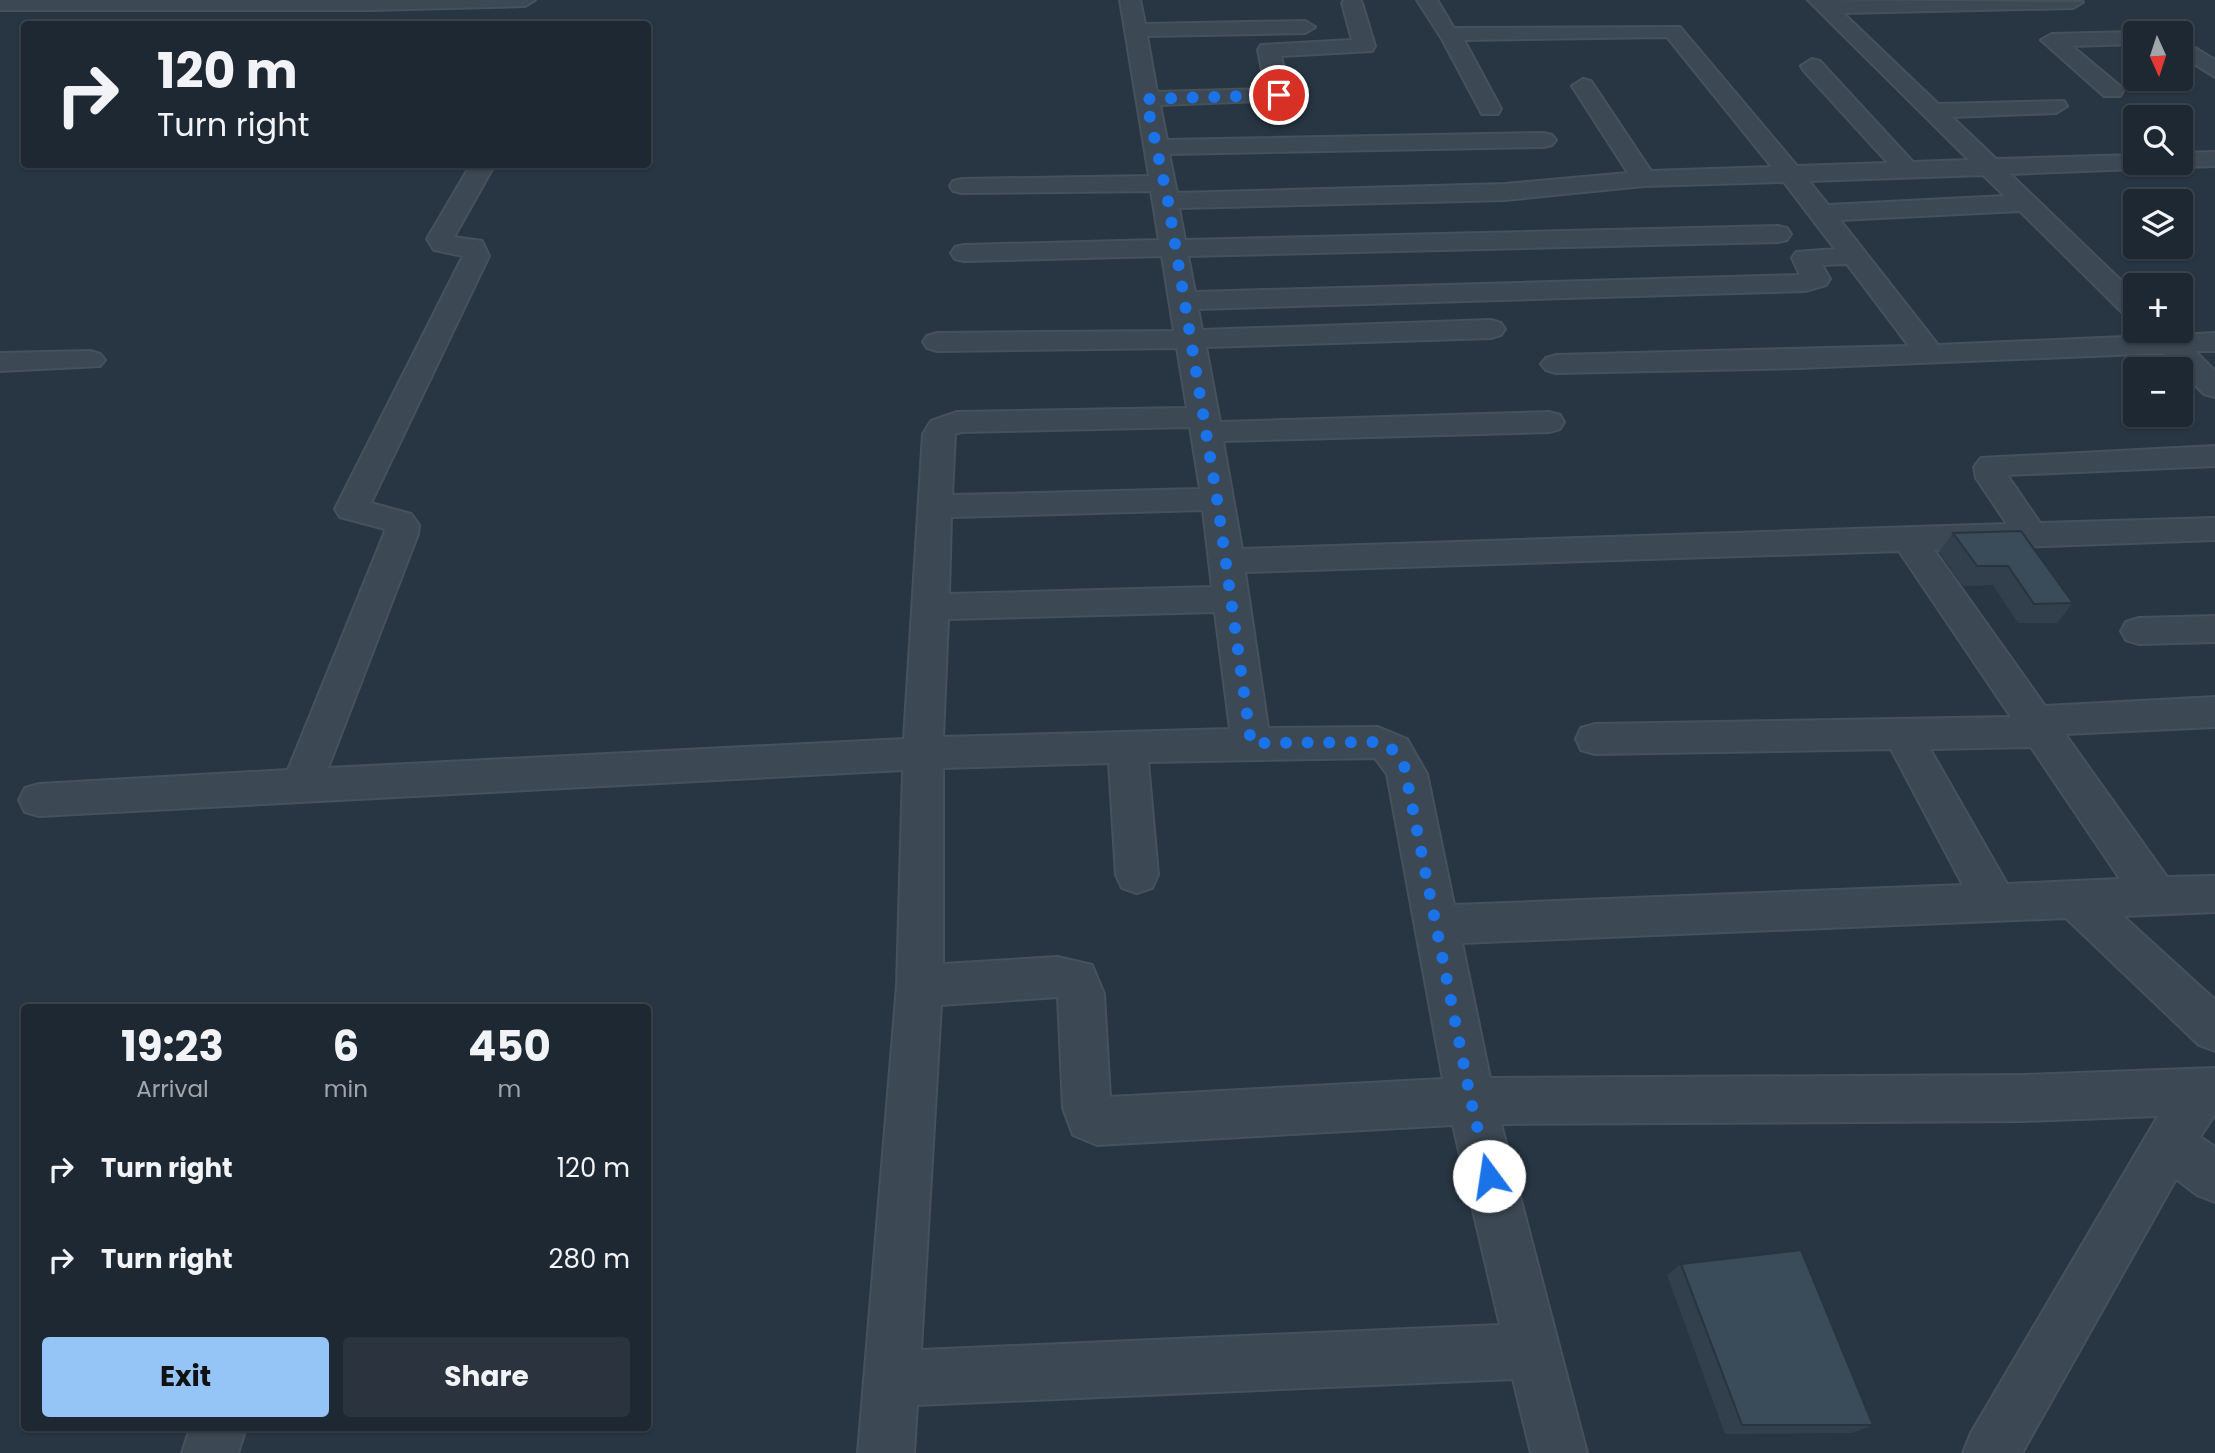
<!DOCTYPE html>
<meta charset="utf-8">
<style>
body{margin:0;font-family:Poppins,sans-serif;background:#2b343e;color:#f1f3f6;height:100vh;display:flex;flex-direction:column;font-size:26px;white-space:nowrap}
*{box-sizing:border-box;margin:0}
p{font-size:23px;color:#a1a6ac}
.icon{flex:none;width:38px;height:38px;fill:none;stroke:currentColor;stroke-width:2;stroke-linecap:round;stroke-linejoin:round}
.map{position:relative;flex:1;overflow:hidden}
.details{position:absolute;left:21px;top:1004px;width:630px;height:427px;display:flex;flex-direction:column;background:#1e2832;border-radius:7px;box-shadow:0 2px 5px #0004,0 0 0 2px #3c444d}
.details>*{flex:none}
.banner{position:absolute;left:21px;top:21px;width:630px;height:147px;border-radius:7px;box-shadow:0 2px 5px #0004,0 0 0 2px #3c444d;background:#1e2832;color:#f1f3f6;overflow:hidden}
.needle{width:46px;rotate:177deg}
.controls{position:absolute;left:2123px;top:21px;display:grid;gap:14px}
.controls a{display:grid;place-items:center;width:70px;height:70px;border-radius:7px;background:#1e2832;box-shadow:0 2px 5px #0004,0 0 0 2px #3c444d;font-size:35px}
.pin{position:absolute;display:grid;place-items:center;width:60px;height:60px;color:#fff;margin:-30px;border:4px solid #fff;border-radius:50%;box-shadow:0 2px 7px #0007}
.me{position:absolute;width:77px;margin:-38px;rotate:346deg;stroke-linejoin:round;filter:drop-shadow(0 0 5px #0008)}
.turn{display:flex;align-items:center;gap:24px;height:147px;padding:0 21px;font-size:32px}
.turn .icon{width:91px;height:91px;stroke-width:2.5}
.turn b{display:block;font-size:49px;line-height:60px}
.eta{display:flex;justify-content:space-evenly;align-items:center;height:119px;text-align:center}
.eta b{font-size:42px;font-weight:700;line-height:49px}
.button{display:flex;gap:14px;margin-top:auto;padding:14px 21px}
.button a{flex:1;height:80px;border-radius:7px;background:#95c5f6;color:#111;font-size:28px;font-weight:700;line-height:80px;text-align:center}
.button a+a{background:#2b343e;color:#f1f3f6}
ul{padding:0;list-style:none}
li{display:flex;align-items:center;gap:21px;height:91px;padding:0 21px}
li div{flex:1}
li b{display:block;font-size:26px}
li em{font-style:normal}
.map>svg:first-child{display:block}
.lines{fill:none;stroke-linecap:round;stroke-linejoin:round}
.minor-casing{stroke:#46515c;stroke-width:4}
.minor{fill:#3c4853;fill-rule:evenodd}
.wall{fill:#32404d}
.building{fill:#3a4b59;stroke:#29343e;stroke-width:2}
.route{stroke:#1a73e8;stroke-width:12;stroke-dasharray:0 21.6}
</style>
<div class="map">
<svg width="2215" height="1453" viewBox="0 0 2215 1453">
<rect width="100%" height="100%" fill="#283643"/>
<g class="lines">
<defs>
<path id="minor" d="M0 0H535L525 6 368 10H0Z
M1120 0H1140L1145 24 1305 21 1315 27 1305 33 1147 36 1157 92 1266 89 1258 50 1261 45 1352 40 1342 3 1344 0H1360L1362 3 1375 46 1372 51 1281 56 1290 95 1287 100 1160 105 1167 140 1544 133 1552 135 1556 140 1552 145 1544 147 1169 154 1177 193 1505 184 1628 173 1572 86 1583 79 1591 81 1651 171 1772 167 1667 37 1464 40 1501 109 1498 114H1482L1442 39 1417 0H1437L1454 28 1680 27 1797 166 1888 163 1804 71 1801 66 1812 59 1820 61 1913 162 1969 160 1808 0 2083 2 2073 8 1843 13 1938 104 2064 101 2067 106 2056 113 1952 117 1996 159 2135 155V163H2147L2135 169 2010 174 2135 294V317L2125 315 2020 211 1840 220 1938 345 2147 336 2145 331H2173L2177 335 2215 333V351H2195L2215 371V397L2204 394 2163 353 1799 368 1556 373 1546 370 1541 364 1546 358 1556 355 1909 346 1847 264 1822 265 1830 279 1826 285 1805 291 1198 309 1202 330 1491 320 1501 323 1505 329 1501 335 1491 338 1206 347 1220 422 1549 412 1560 415 1564 422 1560 429 1549 432 1223 441 1242 549 2007 524 1976 478 1974 467 1981 458 2215 446V466L2007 475 2040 523 2215 518V540L1934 550 2045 706 2215 697V727L2065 734 2167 877 2215 876V912L2123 916 2215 1000V1051L2199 1045 2066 918 1462 943 1490 1078 2023 1075 2215 1068V1114L2200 1137 2215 1147V1202L2197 1195 2176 1179 2022 1453H1963L1971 1433 2158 1116 2023 1121 1501 1124 1587 1453H1531L1513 1379 917 1405 914 1453H858L897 986 903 770 39 816 25 812 19 800 25 788 39 784 288 770 384 534 385 529 340 517 335 509 463 256 434 250 427 239 471 164H495L454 237 482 241 489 256 371 503 411 514 419 525 418 534 328 768 904 739 923 434 931 421 957 412 1187 408 1177 348 937 351 927 348 923 342 927 336 937 333 1174 331 1162 256 964 261 955 259 951 253 955 247 964 245 1159 240 1151 191 962 193 953 191 950 186 953 181 962 179 1149 176ZM1983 175 2005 196 1828 205 1809 181ZM1784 182 1835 249 1796 252 1792 258 1800 275 1195 292 1188 256 1778 242 1787 240 1791 234 1787 228 1778 226 1185 240 1179 208 1505 200 1644 186ZM1190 427 1200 489 952 495 955 434 961 432ZM1203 510 1212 587 949 594 951 517ZM1899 551 2011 717 1595 724 1581 728 1576 739 1581 750 1595 754 1891 749 1963 885 1454 905 1427 774 1407 739 1378 727 1268 728 1245 572ZM1215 612 1230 729 943 737 948 619ZM2031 747 2120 879 2007 884 1930 749ZM1375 758 1387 774 1443 1079 1110 1097 1104 994 1092 965 1058 957 943 964V768L1109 763 1116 875 1122 888 1137 893 1152 888 1158 875 1148 762ZM1058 997 1063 1108 1073 1135 1097 1145 1453 1125 1500 1325 921 1350 941 1005Z
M2135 32 2141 33H2135V44L2072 46 2120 86 2123 91 2120 96H2104L2041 40 2052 34Z
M2180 39 2215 60V77L2180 55Z
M2215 152V166L2180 167 2170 163H2180V153Z
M90 351 100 354 105 360 100 366 0 371V353Z
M2215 616V642L2139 644 2126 640 2121 631 2126 622 2139 618Z
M190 1428H246L238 1453H182Z"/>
</defs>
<use href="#minor" class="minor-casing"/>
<use href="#minor" class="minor"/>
</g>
<path class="wall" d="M1953 533 2073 603 2057 623H2018L1993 585 1963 586 1939 552Z
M1681 1264 1873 1425 1852 1433 1725 1434 1667 1275Z"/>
<path class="building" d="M2021 531 2073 603 2034 604 2008 566H1977L1953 533Z
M1801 1250 1873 1425H1742L1681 1264Z"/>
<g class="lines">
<path class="route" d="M1279 95 1146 99 1168 201 1217 499 1251 743 1378 742 1393 750 1404 765 1471 1101 1489 1176"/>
</g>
</svg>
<div class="controls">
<a><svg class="needle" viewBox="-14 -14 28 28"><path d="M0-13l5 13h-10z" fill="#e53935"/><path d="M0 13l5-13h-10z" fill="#a1a6ac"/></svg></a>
<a><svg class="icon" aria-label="search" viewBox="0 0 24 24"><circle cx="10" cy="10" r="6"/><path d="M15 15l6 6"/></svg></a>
<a><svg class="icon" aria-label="layers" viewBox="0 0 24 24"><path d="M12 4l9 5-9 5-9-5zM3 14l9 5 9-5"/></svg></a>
<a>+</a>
<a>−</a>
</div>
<div class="pin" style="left:1279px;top:95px;background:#d93025"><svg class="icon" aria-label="arrive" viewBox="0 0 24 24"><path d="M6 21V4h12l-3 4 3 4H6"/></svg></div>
<svg class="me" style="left:1489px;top:1176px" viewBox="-20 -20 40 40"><circle r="19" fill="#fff"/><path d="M0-13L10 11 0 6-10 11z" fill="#1a73e8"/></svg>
<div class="banner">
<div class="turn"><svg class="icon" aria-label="right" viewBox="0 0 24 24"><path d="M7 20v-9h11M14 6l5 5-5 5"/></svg><div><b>120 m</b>Turn right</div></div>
</div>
<section class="details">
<div class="eta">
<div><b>19:23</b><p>Arrival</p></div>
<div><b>6</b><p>min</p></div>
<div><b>450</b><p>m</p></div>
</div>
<ul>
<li><svg class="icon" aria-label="right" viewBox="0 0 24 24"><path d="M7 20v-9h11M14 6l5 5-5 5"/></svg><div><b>Turn right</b></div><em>120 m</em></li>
<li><svg class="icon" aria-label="right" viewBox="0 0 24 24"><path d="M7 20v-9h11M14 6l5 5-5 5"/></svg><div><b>Turn right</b></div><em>280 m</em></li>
</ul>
<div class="button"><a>Exit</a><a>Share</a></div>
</section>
</div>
